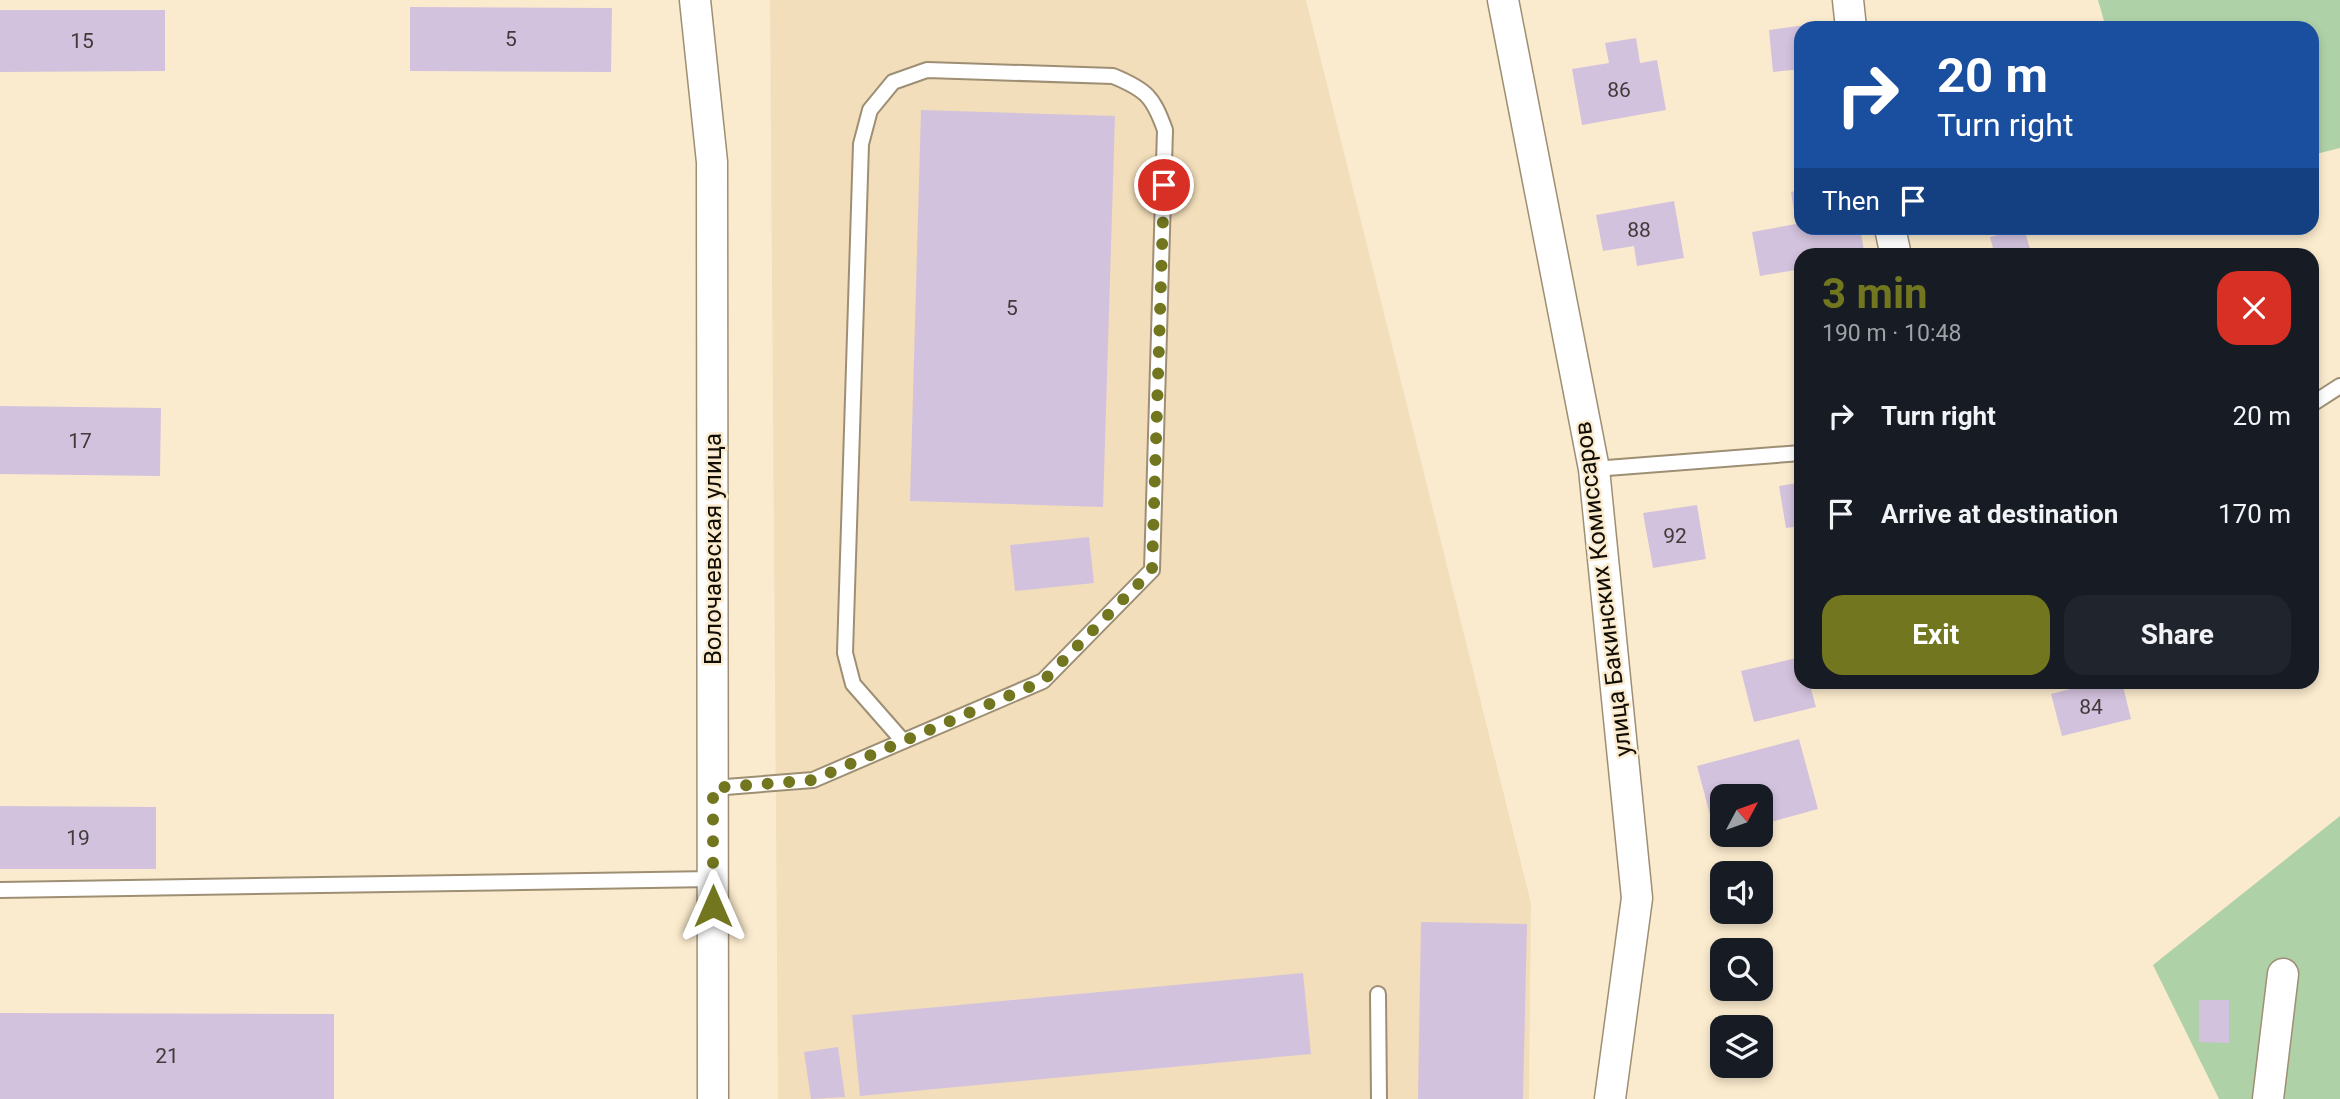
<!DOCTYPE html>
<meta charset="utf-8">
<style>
body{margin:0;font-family:Roboto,sans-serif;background:#20242c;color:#f1f3f6;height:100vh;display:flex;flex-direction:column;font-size:26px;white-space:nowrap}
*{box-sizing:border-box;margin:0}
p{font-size:23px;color:#9ea1a6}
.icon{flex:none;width:38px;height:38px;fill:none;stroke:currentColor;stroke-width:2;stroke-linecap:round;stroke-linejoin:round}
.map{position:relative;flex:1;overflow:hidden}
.sheet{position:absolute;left:1794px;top:248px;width:525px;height:441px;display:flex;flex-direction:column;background:#171b24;border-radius:21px;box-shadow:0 4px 10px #0003}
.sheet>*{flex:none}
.hud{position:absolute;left:1794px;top:21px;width:525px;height:214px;border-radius:21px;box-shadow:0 4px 10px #0003;background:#1a4fa0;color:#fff;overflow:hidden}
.needle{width:46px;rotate:49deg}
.controls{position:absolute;left:1710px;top:784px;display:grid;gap:14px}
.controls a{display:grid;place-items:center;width:63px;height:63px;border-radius:14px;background:#171b24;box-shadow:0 4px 10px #0003;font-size:35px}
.pin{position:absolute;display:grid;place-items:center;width:60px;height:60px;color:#fff;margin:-30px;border:4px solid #fff;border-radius:50%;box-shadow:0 2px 7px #0007}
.me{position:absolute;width:77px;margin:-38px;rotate:0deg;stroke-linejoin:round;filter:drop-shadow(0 0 5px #0008)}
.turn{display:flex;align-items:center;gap:24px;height:147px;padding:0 28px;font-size:32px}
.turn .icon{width:91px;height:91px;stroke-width:2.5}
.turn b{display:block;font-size:49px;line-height:60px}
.then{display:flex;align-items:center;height:66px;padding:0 28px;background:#0003;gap:14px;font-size:26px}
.round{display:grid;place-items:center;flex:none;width:74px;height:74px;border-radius:21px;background:#20242c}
.summary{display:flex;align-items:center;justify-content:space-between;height:119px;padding:0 28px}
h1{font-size:42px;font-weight:700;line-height:52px;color:#71761f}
.button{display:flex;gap:14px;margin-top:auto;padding:14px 28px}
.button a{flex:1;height:80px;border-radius:21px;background:#71761f;color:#fff;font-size:28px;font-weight:700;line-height:80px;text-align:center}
.button a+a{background:#20242c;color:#f1f3f6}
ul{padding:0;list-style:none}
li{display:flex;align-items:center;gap:21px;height:98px;padding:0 28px}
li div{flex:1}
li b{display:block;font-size:26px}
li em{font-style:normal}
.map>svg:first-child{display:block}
.built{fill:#f2deba}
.green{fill:#afd1a8}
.building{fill:#d3c2dd}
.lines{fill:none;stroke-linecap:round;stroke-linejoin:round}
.lane-casing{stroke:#9e8f74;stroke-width:18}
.street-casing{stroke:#9e8f74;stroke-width:33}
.lane{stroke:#fff;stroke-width:14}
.street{stroke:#fff;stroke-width:30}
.route{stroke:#71761f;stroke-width:12;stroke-dasharray:0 21.6}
.labels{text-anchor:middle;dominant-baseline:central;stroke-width:5;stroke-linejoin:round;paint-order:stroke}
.number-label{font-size:21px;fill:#423a3a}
.street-label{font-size:24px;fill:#120d04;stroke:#fbebce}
</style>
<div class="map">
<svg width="2340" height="1099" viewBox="0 0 2340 1099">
<rect width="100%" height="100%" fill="#fbebce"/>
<path class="built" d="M770 0H1306L1531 903 1529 1099H778Z"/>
<path class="green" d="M2098 0H2340V148L2312 155V28H2106Z
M2340 816V1099H2219L2153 965Z"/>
<path class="building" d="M410 7 612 8 611 72 410 71Z
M0 10H165V71L0 72Z
M1805 25 1801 28V69L1773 72 1769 30Z
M1636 38 1640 63 1657 60 1666 110 1582 125 1572 69 1609 63 1605 43Z
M921 110 1115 116 1103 507 910 501Z
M1801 190V228H1860L1865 256H1801V269L1760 276 1752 232 1796 224 1791 192Z
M1674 201 1684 258 1637 266 1634 246 1603 251 1596 215Z
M2024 228 2032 256H1995L1990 237Z
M0 406 161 408 160 476 0 474Z
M1797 483 1801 526 1786 528 1779 486Z
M1697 505 1706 559 1653 568 1643 513Z
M1089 537 1094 583 1015 591 1010 545Z
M1801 657V682H1809L1816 707 1754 722 1741 671Z
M2098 682H2122L2131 719 2062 736 2051 694Z
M1799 739 1818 809 1760 825V796H1722V835L1716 837 1697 766Z
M0 806 156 807V869H0Z
M1421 922 1527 924 1523 1099H1418Z
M1303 973 1311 1054 860 1096 852 1015Z
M2199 1000H2229V1043L2199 1042Z
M0 1013 334 1014V1099H0Z
M838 1047 845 1097 811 1099 804 1052Z"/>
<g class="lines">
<defs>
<path id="lane" d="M2312 404 2340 386
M1594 469 1801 453
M713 788 813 780 1043 681 1152 570 1165 130C1153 97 1147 90 1113 76L927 70 893 82 870 110 861 144 845 653 853 684 903 741
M0 890 713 879
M1378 994 1379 1099"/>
<path id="street" d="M695 0 712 162 713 1099
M1503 0 1594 469 1637 898 1610 1099
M1848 0 1851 28
M1890 228 1896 256
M2268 1099 2283 974"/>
</defs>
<use href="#lane" class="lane-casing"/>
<use href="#street" class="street-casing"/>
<use href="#lane" class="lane"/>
<use href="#street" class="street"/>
</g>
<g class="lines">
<path class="route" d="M713 906V788L813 780 1043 681 1152 570 1164 185"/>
</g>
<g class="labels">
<g class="number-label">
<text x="511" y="39">5</text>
<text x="82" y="41">15</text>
<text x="1619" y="90">86</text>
<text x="1639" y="230">88</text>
<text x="1012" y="308">5</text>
<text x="80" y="441">17</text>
<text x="1675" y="536">92</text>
<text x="2091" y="707">84</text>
<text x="78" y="838">19</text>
<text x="167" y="1056">21</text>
</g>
<g class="street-label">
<text transform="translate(713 549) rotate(-90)">Волочаевская улица</text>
<text transform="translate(1603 589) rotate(-97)">улица Бакинских Комиссаров</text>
</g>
</g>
</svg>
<div class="controls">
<a><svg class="needle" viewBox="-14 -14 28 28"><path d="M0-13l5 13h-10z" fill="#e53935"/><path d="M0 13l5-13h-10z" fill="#9ea1a6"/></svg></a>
<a><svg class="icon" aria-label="sound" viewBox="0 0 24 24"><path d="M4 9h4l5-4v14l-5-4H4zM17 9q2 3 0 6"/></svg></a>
<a><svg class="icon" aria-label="search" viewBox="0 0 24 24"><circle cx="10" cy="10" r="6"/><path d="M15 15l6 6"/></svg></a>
<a><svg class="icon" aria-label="layers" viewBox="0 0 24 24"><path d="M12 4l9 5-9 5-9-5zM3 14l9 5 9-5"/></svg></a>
</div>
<div class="pin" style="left:1164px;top:185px;background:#d93025"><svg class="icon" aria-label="arrive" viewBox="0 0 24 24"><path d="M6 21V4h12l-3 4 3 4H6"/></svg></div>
<svg class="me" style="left:713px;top:906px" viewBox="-20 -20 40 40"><path d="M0-17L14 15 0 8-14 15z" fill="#71761f" stroke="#fff" stroke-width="4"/></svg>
<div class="hud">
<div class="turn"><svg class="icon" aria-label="right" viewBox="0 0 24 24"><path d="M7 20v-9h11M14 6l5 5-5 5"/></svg><div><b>20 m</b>Turn right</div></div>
<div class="then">Then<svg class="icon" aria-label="arrive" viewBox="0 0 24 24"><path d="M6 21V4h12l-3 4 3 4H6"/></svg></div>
</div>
<section class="sheet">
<div class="summary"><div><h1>3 min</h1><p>190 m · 10:48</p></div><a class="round" style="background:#d93025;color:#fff"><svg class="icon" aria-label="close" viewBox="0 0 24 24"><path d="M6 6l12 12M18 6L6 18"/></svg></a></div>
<ul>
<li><svg class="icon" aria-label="right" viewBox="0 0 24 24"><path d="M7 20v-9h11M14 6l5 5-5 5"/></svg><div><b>Turn right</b></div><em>20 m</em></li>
<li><svg class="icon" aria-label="arrive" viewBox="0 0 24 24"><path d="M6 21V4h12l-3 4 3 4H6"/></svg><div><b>Arrive at destination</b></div><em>170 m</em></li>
</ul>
<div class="button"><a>Exit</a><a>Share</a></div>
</section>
</div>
